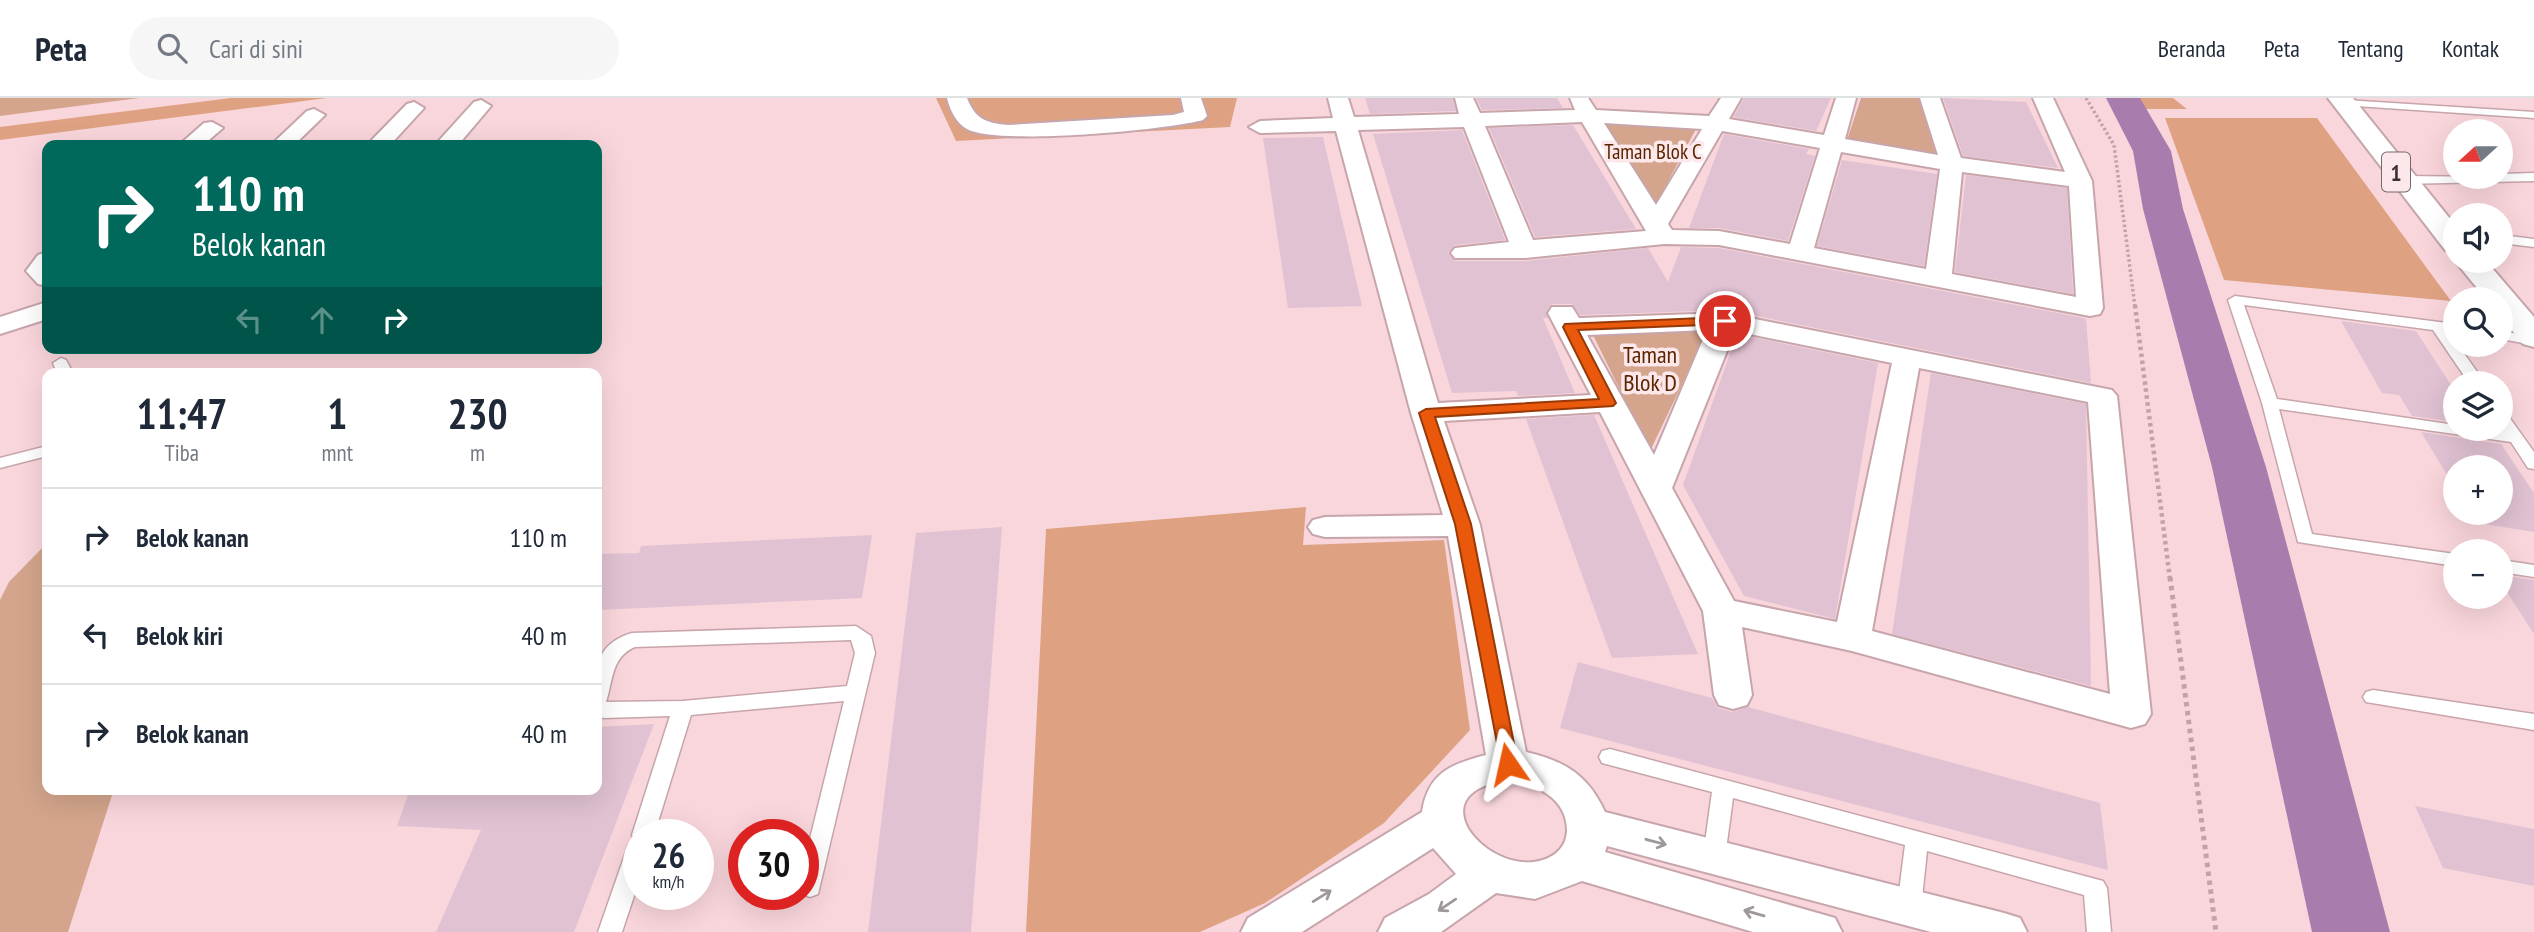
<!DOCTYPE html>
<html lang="id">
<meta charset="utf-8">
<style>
body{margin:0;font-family:"PT Sans Narrow",sans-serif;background:#f6f6f7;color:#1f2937;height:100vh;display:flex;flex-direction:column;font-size:26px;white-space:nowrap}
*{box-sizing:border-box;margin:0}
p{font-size:23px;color:#747a83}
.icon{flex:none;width:38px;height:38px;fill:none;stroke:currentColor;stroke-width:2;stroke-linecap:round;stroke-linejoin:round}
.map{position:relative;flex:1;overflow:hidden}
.panel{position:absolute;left:42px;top:270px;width:560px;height:427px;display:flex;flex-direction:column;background:#fff;border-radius:14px;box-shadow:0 7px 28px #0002}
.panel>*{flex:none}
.top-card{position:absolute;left:42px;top:42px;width:560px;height:214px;border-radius:14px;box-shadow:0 7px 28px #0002;background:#00695c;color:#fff;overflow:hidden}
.needle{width:46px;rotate:249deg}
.fabs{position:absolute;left:2443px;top:21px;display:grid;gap:14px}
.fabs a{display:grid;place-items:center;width:70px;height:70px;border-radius:50%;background:#fff;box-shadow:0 7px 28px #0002;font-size:35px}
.speed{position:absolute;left:623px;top:721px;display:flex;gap:14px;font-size:35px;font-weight:700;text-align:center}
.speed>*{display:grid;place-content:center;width:91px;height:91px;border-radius:50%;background:#fff;box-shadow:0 7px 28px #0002;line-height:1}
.speed small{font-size:18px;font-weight:400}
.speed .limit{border:10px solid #d22;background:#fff;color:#111}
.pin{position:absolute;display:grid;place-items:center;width:60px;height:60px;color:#fff;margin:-30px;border:4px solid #fff;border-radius:50%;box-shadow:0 2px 7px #0007}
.me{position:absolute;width:77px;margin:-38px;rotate:349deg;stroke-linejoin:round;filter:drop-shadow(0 0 5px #0008)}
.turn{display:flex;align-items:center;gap:24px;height:147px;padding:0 35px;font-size:32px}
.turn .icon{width:91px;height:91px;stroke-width:2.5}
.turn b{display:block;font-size:49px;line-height:60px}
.lanes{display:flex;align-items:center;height:66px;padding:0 35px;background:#0003;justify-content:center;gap:35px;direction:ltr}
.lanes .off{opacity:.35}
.eta{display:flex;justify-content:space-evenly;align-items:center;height:119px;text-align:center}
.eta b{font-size:42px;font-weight:800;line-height:49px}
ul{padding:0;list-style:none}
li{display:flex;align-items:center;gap:21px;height:98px;padding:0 35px;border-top:2px solid #e0e1e3}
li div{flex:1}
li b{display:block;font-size:26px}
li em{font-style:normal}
header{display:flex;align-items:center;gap:42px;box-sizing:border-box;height:98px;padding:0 35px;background:#fff;border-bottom:2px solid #e0e1e3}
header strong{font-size:33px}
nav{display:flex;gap:38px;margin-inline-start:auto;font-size:24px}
.search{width:490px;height:63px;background:#f6f6f7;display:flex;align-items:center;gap:18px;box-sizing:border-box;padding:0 24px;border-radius:38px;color:#747a83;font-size:26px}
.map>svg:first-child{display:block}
.green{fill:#d4a58c}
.forest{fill:#dea282}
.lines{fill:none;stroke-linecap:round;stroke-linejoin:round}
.river{fill:#a87dad;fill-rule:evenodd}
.building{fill:#e0c2d2}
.lane-casing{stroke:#c6a5ab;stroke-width:3}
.street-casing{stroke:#c6a5ab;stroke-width:4}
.highway-casing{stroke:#c6a5ab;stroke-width:4}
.path-far2{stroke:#c0a3a8;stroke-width:3.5;stroke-dasharray:2.5 2.5;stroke-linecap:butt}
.path-far1{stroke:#c0a3a8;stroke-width:4.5;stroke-dasharray:3.5 3.5;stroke-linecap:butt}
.path{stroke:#c0a3a8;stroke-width:5;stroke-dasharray:4.5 4.5;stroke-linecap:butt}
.lane{fill:#fff;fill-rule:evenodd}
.street{fill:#fff;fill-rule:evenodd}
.highway{fill:#fff;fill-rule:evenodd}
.oneway{stroke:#9e9899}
.route{fill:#ea580c;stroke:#983908;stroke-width:2}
.labels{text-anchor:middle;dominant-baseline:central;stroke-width:7;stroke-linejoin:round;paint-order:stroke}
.far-park-label{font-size:21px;fill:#5b2500;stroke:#fce7eb}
.shield{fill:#fce7eb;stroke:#77686a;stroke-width:2}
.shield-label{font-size:23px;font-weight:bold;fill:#3e3133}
.park-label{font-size:24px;fill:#5b2500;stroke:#fce7eb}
</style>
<header>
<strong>Peta</strong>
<div class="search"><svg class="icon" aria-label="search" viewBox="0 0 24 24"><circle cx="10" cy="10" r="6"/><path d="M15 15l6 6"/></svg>Cari di sini</div>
<nav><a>Beranda</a><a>Peta</a><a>Tentang</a><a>Kontak</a></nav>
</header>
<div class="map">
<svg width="2534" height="834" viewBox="0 0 2534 834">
<rect width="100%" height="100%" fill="#f9d6dc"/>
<path class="green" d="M0 0H139L0 18Z
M1861 0H1919L1937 57 1847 42Z
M1602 23 1697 29 1655 108Z
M1709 230 1650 353 1592 235Z
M47 445V691H114L68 834H0V502L9 484Z"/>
<path class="forest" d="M231 0H327L0 42V29Z
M936 0H1237L1230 29 956 43Z
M2133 0H2173L2187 11H2143Z
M2165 20H2317L2451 203 2224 182Z
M1306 409 1303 447 1444 442 1470 632 1384 725 1265 805 1200 834H1026L1046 431Z"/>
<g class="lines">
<path class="river" d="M2106 0H2140L2171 53 2183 111 2266 369 2390 834H2312L2212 369 2143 111 2133 53Z"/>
</g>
<path class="building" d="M1365 0H1453L1456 13 1370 16Z
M1476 0H1557L1563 10 1482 12Z
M1744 0H1831L1816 33 1733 19Z
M1943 0 2026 4 2058 70 1963 58Z
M1573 27 1636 131 1535 139 1489 30Z
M1462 32 1505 142 1455 147 1448 155 1455 163H1525L1648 150 1668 184 1681 149 1719 150 2079 219 2086 221 2091 285 1726 212 1580 217 1572 206H1552L1546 214 1548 220H1543L1575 295 1518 298 1516 293 1452 295 1373 36Z
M1724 36 1809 51 1806 56 1815 58 1788 143 1719 130H1689Z
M1323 39 1362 208 1288 210 1263 40Z
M1842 62 1937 76 1924 168 1817 148Z
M1966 77 2067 90 2073 196 1955 174Z
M2341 223 2416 233 2455 293V324L2412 318 2399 297 2382 295Z
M1737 236 1878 265 1835 521 1744 498 1683 387Z
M1931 275 2086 306 2091 588 1892 536Z
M1594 317 1698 556 1612 560 1526 321Z
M2421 334 2501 346 2534 395V434L2472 424 2470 415H2501V369H2455V390Z
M1002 429 971 834H868L916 435Z
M872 437 862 500 597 512V456L639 455 641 448Z
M2501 477 2534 482V536L2501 485Z
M1578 564 1712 600 1718 610 1732 614 1748 609 2100 705 2108 772 1560 630Z
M654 626 574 834H436L481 732 397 728 410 691H597V629Z
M2415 708 2534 731V788L2443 770Z"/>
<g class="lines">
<defs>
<path id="lane" d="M2345 2 2534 14V20L2341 7V3Z
M2534 75V83L2402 86 2396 82 2402 78 2501 79V76Z
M2501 137 2534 141V149L2501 145Z
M2235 198 2455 226V234H2449L2455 247H2458L2485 285H2469L2433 232 2244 207 2277 301 2455 327V331L2503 333 2501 314 2507 316 2534 354V371L2528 370 2511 344 2279 311 2312 436 2455 456V468L2298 444 2262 305 2228 202Z
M2501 233 2534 239V247L2501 241Z
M61 260 66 262 73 275H57L53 265Z
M47 348V358L0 370V360Z
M2501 462 2534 467V479L2501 474Z
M856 528 871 538 875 555 818 796 810 799 803 796V769L844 603 691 617 654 737H639V783L622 834H598L628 748 634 741 632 737 670 618 604 620 597 618C597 581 588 548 632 535ZM851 542 855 555 847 588 683 603 606 604C613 583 611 559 635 549Z
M2373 592 2534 616V632L2366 604 2363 599 2366 594Z
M1610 651 2103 783 2107 790 2111 834H2087L2084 797 1927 753 1921 809 1917 816 1909 819 1901 816 1897 809 1905 747 1733 700 1725 759 1722 766 1714 768 1706 766 1703 759 1712 694 1602 665 1599 659 1602 653Z"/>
<path id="street" d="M947 0H967C975 21 986 25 1008 27L1173 17 1184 14 1181 0H1201L1207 18 1203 22C1166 32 997 48 967 31 956 25 950 12 947 0Z
M1328 0H1348L1354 19 1459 16 1455 0H1473L1480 15 1575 12 1570 0H1588L1596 12 1709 18 1721 0H1741L1729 21 1824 37 1836 0H1856L1845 41 1938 57 1920 0H1940L1961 60 2065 74 2033 0H2053L2092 83 2103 210 2100 216 2090 218 1719 147 1664 146 1525 160H1455L1451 155 1455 150 1509 144 1464 29 1358 32 1438 305 1591 297 1548 215 1552 209H1572L1579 220 1725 215 2112 292 2117 298 2151 616 2145 626 2131 630 1852 553 1742 529 1752 597 1747 607 1733 611 1719 607 1714 597 1703 513 1600 314 1444 323 1480 427 1526 654C1565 663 1588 677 1605 714L2004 815 2020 820 2027 834H1931L1607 748 1605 754 1835 820 1842 834H1753L1582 783 1535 801 1496 795 1441 834H1378L1385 820 1429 796 1456 776 1433 750 1302 834H1241L1248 820 1422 714C1428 675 1451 666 1486 657L1448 438 1325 439 1313 436 1308 429 1313 422 1325 419 1443 417 1411 315 1336 33 1260 35 1249 29 1260 23 1333 20ZM1582 24 1646 133 1533 142 1485 28ZM1604 25 1702 31 1656 107ZM1722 33 1820 50 1790 146 1719 133 1672 132 1668 126ZM1841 54 1940 71 1926 171 1814 150ZM1962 74 2069 88 2076 199 1952 176ZM1707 232 1654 357 1587 237ZM1735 233 1892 265 1837 524 1734 503 1672 390ZM1919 270 2088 304 2110 596 1872 533ZM1508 681C1536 687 1567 699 1567 733 1566 744 1563 749 1555 756 1508 789 1426 715 1482 689 1490 685 1500 684 1508 681Z
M481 2 491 8 458 47H435L474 4Z
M414 4 424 10 390 47H367L407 6Z
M314 11 325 17 294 47H271L307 13Z
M212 24 223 30 203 47H179L204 25Z
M47 154V188L38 186 26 173 38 157Z
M47 204V221L0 236V219Z"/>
<path id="highway" d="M2328 0H2353L2455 127V155L2445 152Z
M2455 163H2486L2534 219V249L2523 246 2501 219V201H2486Z"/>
</defs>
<use href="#lane" class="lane-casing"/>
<use href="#street" class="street-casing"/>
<use href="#highway" class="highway-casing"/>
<path class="path-far2" d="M2086 0 2114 47 2135 209"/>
<path class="path-far1" d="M2135 207 2170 481"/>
<path class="path" d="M2170 479 2216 834"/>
<use href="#lane" class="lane"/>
<use href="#street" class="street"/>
<use href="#highway" class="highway"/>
</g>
<defs><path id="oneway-shaft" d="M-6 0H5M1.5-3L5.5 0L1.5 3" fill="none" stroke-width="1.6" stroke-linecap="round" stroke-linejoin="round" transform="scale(1.75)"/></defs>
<g class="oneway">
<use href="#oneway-shaft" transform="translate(1656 744) rotate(15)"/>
<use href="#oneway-shaft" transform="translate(1322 798) rotate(-32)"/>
<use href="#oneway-shaft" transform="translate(1447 807) rotate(146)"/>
<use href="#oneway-shaft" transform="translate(1754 815) rotate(-164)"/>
</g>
<path class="route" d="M1725 219 1731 223 1729 226 1578 232 1616 305 1613 308 1435 319 1471 426 1518 666 1515 671H1502L1455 426 1419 315 1426 311 1599 301 1563 229 1565 226Z"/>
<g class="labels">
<g class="far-park-label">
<text x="1653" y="53">Taman Blok C</text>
</g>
<rect class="shield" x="2382" y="54.5" width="28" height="39" rx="5"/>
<g class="shield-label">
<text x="2396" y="74">1</text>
</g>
<g class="park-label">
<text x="1650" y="256">Taman<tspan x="1650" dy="28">Blok D</tspan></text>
</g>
</g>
</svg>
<div class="fabs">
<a><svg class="needle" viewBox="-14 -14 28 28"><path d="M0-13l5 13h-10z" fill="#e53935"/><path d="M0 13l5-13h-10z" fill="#747a83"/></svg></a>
<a><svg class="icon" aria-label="sound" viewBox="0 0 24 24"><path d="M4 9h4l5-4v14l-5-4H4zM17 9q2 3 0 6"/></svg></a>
<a><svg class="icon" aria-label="search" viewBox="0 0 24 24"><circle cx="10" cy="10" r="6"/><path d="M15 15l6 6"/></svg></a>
<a><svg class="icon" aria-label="layers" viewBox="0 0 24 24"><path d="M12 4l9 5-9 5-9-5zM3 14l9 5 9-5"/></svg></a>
<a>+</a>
<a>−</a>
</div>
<div class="speed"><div>26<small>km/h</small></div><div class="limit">30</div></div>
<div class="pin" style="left:1725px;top:223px;background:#d93025"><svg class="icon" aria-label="arrive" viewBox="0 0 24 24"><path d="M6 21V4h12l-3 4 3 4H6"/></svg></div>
<svg class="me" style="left:1508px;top:666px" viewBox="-20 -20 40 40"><path d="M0-17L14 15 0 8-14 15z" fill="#ea580c" stroke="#fff" stroke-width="4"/></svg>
<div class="top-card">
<div class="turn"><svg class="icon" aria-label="right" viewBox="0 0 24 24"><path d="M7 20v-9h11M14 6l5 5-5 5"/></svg><div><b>110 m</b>Belok kanan</div></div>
<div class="lanes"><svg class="icon off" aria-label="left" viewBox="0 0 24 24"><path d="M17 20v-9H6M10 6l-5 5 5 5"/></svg><svg class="icon off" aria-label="ahead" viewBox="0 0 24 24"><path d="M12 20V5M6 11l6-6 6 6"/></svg><svg class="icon" aria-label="right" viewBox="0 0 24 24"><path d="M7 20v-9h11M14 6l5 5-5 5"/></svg></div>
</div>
<section class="panel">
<div class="eta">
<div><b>11:47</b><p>Tiba</p></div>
<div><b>1</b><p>mnt</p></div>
<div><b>230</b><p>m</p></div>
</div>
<ul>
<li><svg class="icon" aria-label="right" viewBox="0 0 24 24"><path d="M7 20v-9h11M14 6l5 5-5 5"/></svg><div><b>Belok kanan</b></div><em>110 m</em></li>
<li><svg class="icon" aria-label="left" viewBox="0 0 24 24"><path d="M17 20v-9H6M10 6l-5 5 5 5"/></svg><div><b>Belok kiri</b></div><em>40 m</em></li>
<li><svg class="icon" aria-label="right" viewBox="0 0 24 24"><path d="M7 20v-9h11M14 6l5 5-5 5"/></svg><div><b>Belok kanan</b></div><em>40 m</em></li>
</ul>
</section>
</div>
